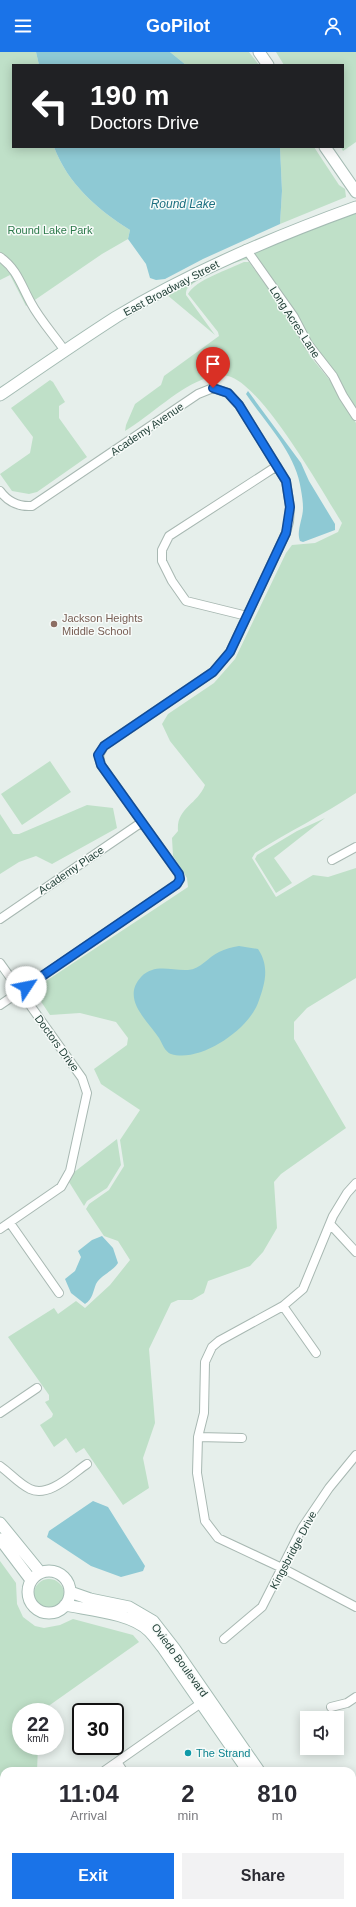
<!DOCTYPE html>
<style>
body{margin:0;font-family:Arial,sans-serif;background:#f2f2f3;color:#2b2b33;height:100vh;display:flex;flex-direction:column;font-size:15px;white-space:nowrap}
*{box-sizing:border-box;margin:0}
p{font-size:13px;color:#7c7c81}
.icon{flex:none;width:22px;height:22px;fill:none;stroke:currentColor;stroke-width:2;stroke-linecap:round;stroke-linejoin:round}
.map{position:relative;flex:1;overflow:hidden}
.sheet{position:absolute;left:0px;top:1715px;width:356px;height:140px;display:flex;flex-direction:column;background:#fff;border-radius:12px 12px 0 0;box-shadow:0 2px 10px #0003}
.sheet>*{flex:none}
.guide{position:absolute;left:12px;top:12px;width:332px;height:84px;border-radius:0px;box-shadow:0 2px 10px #0003;background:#202124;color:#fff;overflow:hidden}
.fabs{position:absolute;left:300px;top:1659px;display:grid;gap:8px}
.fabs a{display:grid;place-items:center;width:44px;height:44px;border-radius:0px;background:#fff;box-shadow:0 2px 10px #0003;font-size:20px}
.speed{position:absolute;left:12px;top:1651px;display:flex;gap:8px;font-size:20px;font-weight:700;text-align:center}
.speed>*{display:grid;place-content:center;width:52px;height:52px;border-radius:50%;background:#fff;box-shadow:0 2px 10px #0003;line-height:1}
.speed small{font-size:10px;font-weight:400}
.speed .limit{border:2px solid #111;border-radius:6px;background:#fff;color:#111}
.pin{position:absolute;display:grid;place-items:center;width:34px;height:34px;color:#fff;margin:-41px -17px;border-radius:50% 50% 50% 0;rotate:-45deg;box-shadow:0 0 4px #0007}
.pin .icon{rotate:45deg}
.me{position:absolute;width:44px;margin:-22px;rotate:56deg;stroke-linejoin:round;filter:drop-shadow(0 0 3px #0008)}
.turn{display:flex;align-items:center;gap:14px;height:84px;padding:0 12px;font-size:18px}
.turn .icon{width:52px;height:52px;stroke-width:2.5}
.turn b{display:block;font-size:28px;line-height:34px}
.eta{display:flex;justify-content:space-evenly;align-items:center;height:68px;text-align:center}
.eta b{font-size:24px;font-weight:800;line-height:28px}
.cta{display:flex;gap:8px;margin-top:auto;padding:8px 12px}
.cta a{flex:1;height:46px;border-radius:0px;background:#1a73e8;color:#fff;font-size:16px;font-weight:800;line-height:46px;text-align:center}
.cta a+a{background:#f2f2f3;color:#2b2b33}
header{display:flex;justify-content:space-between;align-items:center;height:52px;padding:0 12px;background:#1a73e8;color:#fff;font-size:18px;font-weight:800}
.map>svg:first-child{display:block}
.green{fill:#bfe0c8}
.water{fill:#8ec9d4}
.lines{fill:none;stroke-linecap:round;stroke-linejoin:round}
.street-casing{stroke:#a8b8b2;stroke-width:10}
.secondary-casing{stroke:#a4bbb3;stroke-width:13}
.street{stroke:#fff;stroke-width:8}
.secondary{stroke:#fff;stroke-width:11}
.route-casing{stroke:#114b97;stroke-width:10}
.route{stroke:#1a73e8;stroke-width:7}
.education-dot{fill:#8d6e63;stroke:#f7fbf9;stroke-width:1.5}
.culture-dot{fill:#0f9aa8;stroke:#f7fbf9;stroke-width:1.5}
.labels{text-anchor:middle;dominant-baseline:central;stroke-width:3;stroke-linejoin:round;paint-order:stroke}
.park-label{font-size:11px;fill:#2d7a4b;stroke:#f7fbf9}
.street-label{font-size:11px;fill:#24423a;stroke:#f7fbf9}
.education-label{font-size:11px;fill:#785e54;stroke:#f7fbf9;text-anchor:start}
.culture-label{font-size:11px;fill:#0d838f;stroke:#f7fbf9;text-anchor:start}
.water-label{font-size:12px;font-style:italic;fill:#1c6f80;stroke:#f7fbf9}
</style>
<header><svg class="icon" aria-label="menu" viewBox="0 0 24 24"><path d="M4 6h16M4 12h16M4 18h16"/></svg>GoPilot<svg class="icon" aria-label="person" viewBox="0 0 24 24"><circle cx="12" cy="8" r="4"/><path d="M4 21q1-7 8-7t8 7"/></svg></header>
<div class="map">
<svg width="356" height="1855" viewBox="0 0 356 1855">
<rect width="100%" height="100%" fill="#e6efeb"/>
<path class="green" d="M0 0H36L39 13H13V95H54C68 132 97 157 130 178L128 187 102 202 26 254 10 223 0 228Z
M170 0H249L259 13H186Z
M276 0H356V90L343 99 341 95H343V13H284Z
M280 95H314L339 133 345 137 346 145 280 172 282 139Z
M356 159V358L252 199Z
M245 202 249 207C237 208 197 226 189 235 186 237 186 240 186 243L215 283 166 242Z
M244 210H249L286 260 310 304 333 332 356 371V741C323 763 288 780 255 801L252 806 276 845 313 823 328 825 356 816V926L307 956 294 970V987L346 1076 281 1122 274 1130 277 1176 263 1200 250 1214 208 1229 204 1241 192 1248H178L171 1251 149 1297 155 1371 143 1406 149 1436 123 1453 84 1396 76 1401 66 1386 54 1395 40 1373 52 1365 53 1362 45 1350 49 1348V1343L8 1285 54 1256 58 1262 76 1249 85 1256 110 1233 130 1208 118 1189 104 1184 86 1157 89 1152 109 1138 124 1114 120 1088 140 1058 101 1032 94 1017 127 993 128 986 116 970 80 961 50 963 38 945 43 931 188 835 187 826 173 804 172 786 178 779C176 756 197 753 205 733L170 689 162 672 168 662 214 631 235 607 286 501 292 493 315 491 338 480 342 471C322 439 262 332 228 324 223 322 212 324 207 326 180 334 150 364 125 379L126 373 135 352 161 333 164 324 219 284 218 280 188 242C195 228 230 217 244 210Z
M50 328 53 330 65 350 59 354V366L87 405 37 440 29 442 12 439 0 422 30 401 33 385 11 356Z
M50 709 71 740 22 773 1 742Z
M87 753 113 756 117 776 52 812 36 804 19 810 0 822V762L13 782H19Z
M325 766 274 806 292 831 276 841 255 807 257 803 297 779Z
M117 1087 121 1113 107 1136 87 1149 84 1154 69 1130 73 1121Z
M0 1509 16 1531 17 1552 23 1565 35 1574 44 1576 60 1573 73 1567 133 1583 139 1590 40 1660H21V1694H38L37 1719H4V1851H64L66 1855H0Z
M34 1542a15 15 0 1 1 30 0a15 15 0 1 1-30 0Z"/>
<path class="water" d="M36 0H170L186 13H39Z
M54 95H280L282 139 280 172 203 207 165 227 156 228 150 226 146 212 128 187 130 178C97 157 68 132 54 95Z
M248 339 301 411 309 429 335 472V478L303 490 300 489C296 479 303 467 303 456 303 450 302 444 301 438 296 401 266 372 246 342Z
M239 894 258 897C270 915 265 932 258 951 248 978 200 1011 171 1002 165 1000 162 991 159 986 147 968 121 947 141 925 155 911 171 919 188 918 201 917 208 905 219 900 225 897 232 895 239 894Z
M102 1184 113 1196 118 1211C112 1220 101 1223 96 1232 93 1239 93 1247 85 1252L71 1241 65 1227 75 1219 81 1205 78 1199 92 1188Z
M93 1449 108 1455 145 1514 143 1519 121 1525 91 1514 47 1485 49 1479Z"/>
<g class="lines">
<defs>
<path id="street" d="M246 197 294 265 308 292 333 324 343 344 356 364
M0 205C17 217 21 233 31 251 40 268 54 283 65 299
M0 439C8 450 18 455 32 454L198 342 213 336 228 341 239 353 286 429 290 455 289 470 286 481 230 600 213 620 104 694 99 703 101 713 179 822 180 827 177 832 0 953
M247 564 186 549 172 529 162 509V498L169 484 277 414
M332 808 356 795
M0 867 142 770
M0 911 82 1026 87 1041 70 1119 61 1135 0 1177
M356 1131 347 1141 333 1164 303 1237 283 1254 219 1289 212 1295 205 1310 204 1361 198 1385 197 1421 205 1469 218 1486 282 1516 356 1555
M10 1171 59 1241
M331 1173 356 1200
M283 1254 316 1301
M0 1361 37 1336
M198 1385 242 1386
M0 1414C10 1421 19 1432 30 1437 49 1446 72 1422 87 1412
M224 1587 262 1555 302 1476 329 1436 356 1403
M331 1655 347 1651 356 1645
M117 1710 123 1719
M104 1719 204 1649
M71 1851 74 1855
M222 1851 224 1855
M131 1855 137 1851"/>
<path id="secondary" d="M259 0 268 13
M325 95 356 140
M0 343C38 317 77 290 116 265 192 219 273 185 356 155
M0 1471 40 1520
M0 1487 31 1528
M28 1540a21 21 0 1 1 42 0a21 21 0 1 1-42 0Z
M70 1540 90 1547 129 1555 153 1569 174 1596 259 1719
M65 1553C89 1558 131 1561 149 1579 154 1584 158 1590 163 1596L248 1719
M348 1855 353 1852"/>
</defs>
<use href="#street" class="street-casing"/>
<use href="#secondary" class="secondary-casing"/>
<use href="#street" class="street"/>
<use href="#secondary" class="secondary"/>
</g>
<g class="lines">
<defs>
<path id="route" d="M26 935 177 832 180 827 179 822 101 713 98 703 104 694 213 620 230 600 286 481 290 455 286 429 239 353 228 341 213 336"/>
</defs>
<use href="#route" class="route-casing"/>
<use href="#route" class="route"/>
</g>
<circle class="education-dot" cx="54" cy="572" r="4"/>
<circle class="culture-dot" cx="188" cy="1701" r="4"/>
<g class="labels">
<g class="park-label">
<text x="50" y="178">Round Lake Park</text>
</g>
<g class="street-label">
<text transform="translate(171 236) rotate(-28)">East Broadway Street</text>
<text transform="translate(295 270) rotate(57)">Long Acres Lane</text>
<text transform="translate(147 377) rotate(-34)">Academy Avenue</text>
<text transform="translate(71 818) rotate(-34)">Academy Place</text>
<text transform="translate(57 991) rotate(54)">Doctors Drive</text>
<text transform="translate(293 1498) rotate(-62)">Kingsbridge Drive</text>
<text transform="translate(180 1608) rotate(54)">Oviedo Boulevard</text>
</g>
<g class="education-label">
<text x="62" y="566">Jackson Heights<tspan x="62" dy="13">Middle School</tspan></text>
</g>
<g class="culture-label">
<text x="196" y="1701">The Strand</text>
</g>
<g class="water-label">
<text x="183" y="152">Round Lake</text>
</g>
</g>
</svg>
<div class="fabs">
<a><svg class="icon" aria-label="sound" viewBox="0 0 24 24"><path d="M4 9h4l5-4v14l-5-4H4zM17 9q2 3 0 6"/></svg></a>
</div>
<div class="speed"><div>22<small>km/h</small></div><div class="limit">30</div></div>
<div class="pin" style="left:213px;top:336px;background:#d93025"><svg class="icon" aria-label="arrive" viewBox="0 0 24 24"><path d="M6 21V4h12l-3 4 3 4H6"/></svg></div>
<svg class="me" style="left:26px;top:935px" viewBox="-20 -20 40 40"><circle r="19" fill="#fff"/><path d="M0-13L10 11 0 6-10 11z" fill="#1a73e8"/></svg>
<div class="guide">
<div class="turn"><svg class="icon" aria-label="left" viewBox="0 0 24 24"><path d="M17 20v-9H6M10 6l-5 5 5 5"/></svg><div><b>190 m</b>Doctors Drive</div></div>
</div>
<section class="sheet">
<div class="eta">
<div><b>11:04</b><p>Arrival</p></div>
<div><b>2</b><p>min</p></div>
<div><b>810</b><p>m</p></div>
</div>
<div class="cta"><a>Exit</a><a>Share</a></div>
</section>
</div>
